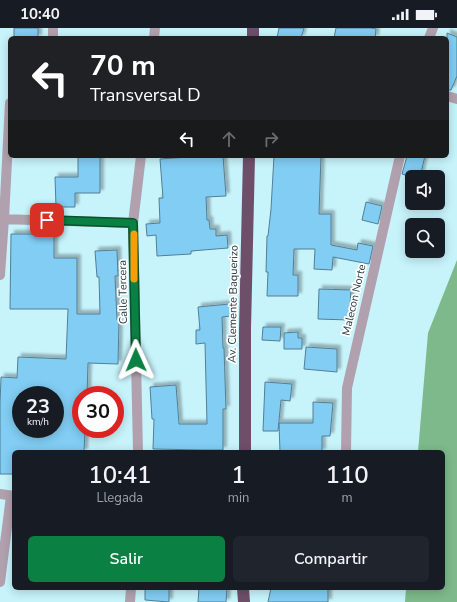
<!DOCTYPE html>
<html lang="es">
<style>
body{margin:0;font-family:"Nunito Sans",sans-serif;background:#20242c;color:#f1f3f6;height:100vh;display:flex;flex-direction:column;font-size:15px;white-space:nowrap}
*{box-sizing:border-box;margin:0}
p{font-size:13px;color:#9ea1a6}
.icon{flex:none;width:22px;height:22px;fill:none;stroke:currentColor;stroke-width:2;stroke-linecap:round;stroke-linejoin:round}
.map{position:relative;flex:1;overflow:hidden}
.side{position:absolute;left:12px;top:422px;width:433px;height:140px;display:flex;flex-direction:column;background:#171b24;border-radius:6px;box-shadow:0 2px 10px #0003}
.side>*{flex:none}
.hud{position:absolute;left:8px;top:8px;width:441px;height:122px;border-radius:6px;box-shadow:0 2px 10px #0003;background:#202124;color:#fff;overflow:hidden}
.fabs{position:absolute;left:405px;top:142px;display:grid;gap:8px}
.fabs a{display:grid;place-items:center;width:40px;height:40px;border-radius:6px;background:#171b24;box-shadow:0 2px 10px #0003;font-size:20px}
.speed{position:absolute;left:12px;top:358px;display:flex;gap:8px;font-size:20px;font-weight:700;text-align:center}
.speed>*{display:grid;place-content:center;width:52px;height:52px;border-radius:50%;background:#171b24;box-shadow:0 2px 10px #0003;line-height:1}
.speed small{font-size:10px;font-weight:400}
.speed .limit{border:6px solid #d22;background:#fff;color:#111}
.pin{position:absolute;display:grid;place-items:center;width:34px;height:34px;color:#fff;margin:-17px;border-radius:8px;box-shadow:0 2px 6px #0006}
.me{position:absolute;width:44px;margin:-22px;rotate:359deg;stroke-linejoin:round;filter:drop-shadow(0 0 3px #0008)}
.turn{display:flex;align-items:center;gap:14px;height:84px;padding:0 16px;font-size:18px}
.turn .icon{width:52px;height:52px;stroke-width:2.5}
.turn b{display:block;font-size:28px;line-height:34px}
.lanes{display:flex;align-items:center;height:38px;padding:0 16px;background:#0003;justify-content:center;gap:20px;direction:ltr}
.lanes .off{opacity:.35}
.eta{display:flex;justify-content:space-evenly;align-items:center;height:68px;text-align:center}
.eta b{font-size:24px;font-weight:600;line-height:28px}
.button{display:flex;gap:8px;margin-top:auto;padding:8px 16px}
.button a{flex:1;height:46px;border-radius:6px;background:#0b8043;color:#fff;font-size:16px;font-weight:600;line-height:46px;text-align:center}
.button a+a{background:#20242c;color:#f1f3f6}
.status{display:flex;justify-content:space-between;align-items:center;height:28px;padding:0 20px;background:#171b24;direction:ltr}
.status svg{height:11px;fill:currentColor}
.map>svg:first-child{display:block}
.water{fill:#7db98a}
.building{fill:#81cdf3;stroke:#537f94;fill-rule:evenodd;filter:url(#shadow)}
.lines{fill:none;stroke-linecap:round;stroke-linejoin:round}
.minor{stroke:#b1a1ae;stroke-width:10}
.highway{stroke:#6e4f6a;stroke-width:12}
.route-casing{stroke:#07532c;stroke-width:10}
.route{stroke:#0b8043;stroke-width:7}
.slow{stroke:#f59e0b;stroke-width:7}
.labels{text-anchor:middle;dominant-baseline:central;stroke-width:3.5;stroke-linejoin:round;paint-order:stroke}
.street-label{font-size:11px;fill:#22393d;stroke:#fff}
</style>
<div class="status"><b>10:40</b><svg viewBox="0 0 49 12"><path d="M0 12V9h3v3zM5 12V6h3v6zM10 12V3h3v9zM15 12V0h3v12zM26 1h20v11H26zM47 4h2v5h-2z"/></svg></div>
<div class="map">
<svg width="457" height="574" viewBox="0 0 457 574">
<defs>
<filter id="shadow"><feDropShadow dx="3.5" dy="-3.5" stdDeviation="1" flood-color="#0004"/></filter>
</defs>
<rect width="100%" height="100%" fill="#c7f3fb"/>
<path class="water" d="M457 232V574H405L406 560H443V424H418L428 305Z"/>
<path class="building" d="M14 0H38V10H14Z
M279 0H304L301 10H277Z
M336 0H371L376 1 375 10H334Z
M447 5 457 9V48L451 62H447Z
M78 128H100V165H75V179H56L55 149H78Z
M188 128H223L226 168 206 169 207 192H209L210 201H216V208L227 207 228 220 191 223V226L157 228 156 207 147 208 146 196 160 195 159 170H163L160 131 188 129Z
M274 128H321L319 186H331V217L357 222 358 215 373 218 369 236 333 229 332 242 314 241 315 221H294L293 247H298V268H267L268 244H266L267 208H268L271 181Z
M407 128H425L420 149H411L402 146Z
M366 174 382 178 378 196 362 192Z
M11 206H54V230H77V286H100L99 249H97L95 223 117 222 118 248H115L117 292H119L118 336 88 335 87 367H81V401H85L84 424H14V446H0V376L1 349 17 350 18 329 66 331 68 281H10ZM21 367H55V401H21Z
M319 261 351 262 349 292 318 291Z
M230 276 231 288 222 289 223 320H224L226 381H223V422H204L153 421 154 391H152L150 359 176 357 179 396H207L205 315 196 316V302H200L198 279Z
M263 299H281L280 313 262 312Z
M298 304V310H302V321H284V305Z
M306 319 337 321V344L304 341Z
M265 354 292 356 290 373 281 372 278 403H263Z
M313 374 333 375 330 408H322V424H280L279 395H313Z
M145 560H169V574L145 572Z
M199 560H227L226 574H198Z
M271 560H328V574H268Z"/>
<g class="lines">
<path class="minor" d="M53 0V10
M154 10 155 0
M429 10 433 0
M447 68 457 71
M0 191 133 195
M0 247 4 191 10 75
M138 424 133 195 141 128
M346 424 347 360 400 128
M0 466 14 468
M0 554 11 468
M130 574 131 560"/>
<path class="highway" d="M253 10V0
M245 424V301L249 128
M243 560 244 574"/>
</g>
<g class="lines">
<defs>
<path id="route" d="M47 192 133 195 136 332"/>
</defs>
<use href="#route" class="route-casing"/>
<use href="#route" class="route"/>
<path class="slow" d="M134 206V251"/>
</g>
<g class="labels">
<g class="street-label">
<text transform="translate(123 264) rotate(-91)">Calle Tercera</text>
<text transform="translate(354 272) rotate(-77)">Malecon Norte</text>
<text transform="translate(233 276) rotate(-89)">Av. Clemente Baquerizo</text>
</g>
</g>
</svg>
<div class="fabs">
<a><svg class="icon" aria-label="sound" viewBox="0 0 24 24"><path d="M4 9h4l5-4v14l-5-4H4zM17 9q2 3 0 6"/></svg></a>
<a><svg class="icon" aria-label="search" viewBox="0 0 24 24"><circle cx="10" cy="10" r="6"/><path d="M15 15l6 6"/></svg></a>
</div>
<div class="speed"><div>23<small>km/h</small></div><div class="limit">30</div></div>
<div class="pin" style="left:47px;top:192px;background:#d93025"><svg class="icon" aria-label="arrive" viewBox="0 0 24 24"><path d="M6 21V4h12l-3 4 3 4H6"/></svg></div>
<svg class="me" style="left:136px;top:332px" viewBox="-20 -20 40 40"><path d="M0-17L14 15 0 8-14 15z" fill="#0b8043" stroke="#fff" stroke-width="4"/></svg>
<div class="hud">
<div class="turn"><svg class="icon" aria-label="left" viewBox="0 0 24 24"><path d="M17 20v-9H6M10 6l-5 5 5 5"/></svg><div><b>70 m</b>Transversal D</div></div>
<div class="lanes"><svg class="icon" aria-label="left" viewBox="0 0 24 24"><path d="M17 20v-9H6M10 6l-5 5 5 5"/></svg><svg class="icon off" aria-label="ahead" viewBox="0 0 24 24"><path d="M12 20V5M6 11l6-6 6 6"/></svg><svg class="icon off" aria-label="right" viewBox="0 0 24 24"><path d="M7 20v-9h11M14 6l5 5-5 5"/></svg></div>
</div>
<section class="side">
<div class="eta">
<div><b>10:41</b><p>Llegada</p></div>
<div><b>1</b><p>min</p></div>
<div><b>110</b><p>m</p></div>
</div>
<div class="button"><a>Salir</a><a>Compartir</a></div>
</section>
</div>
